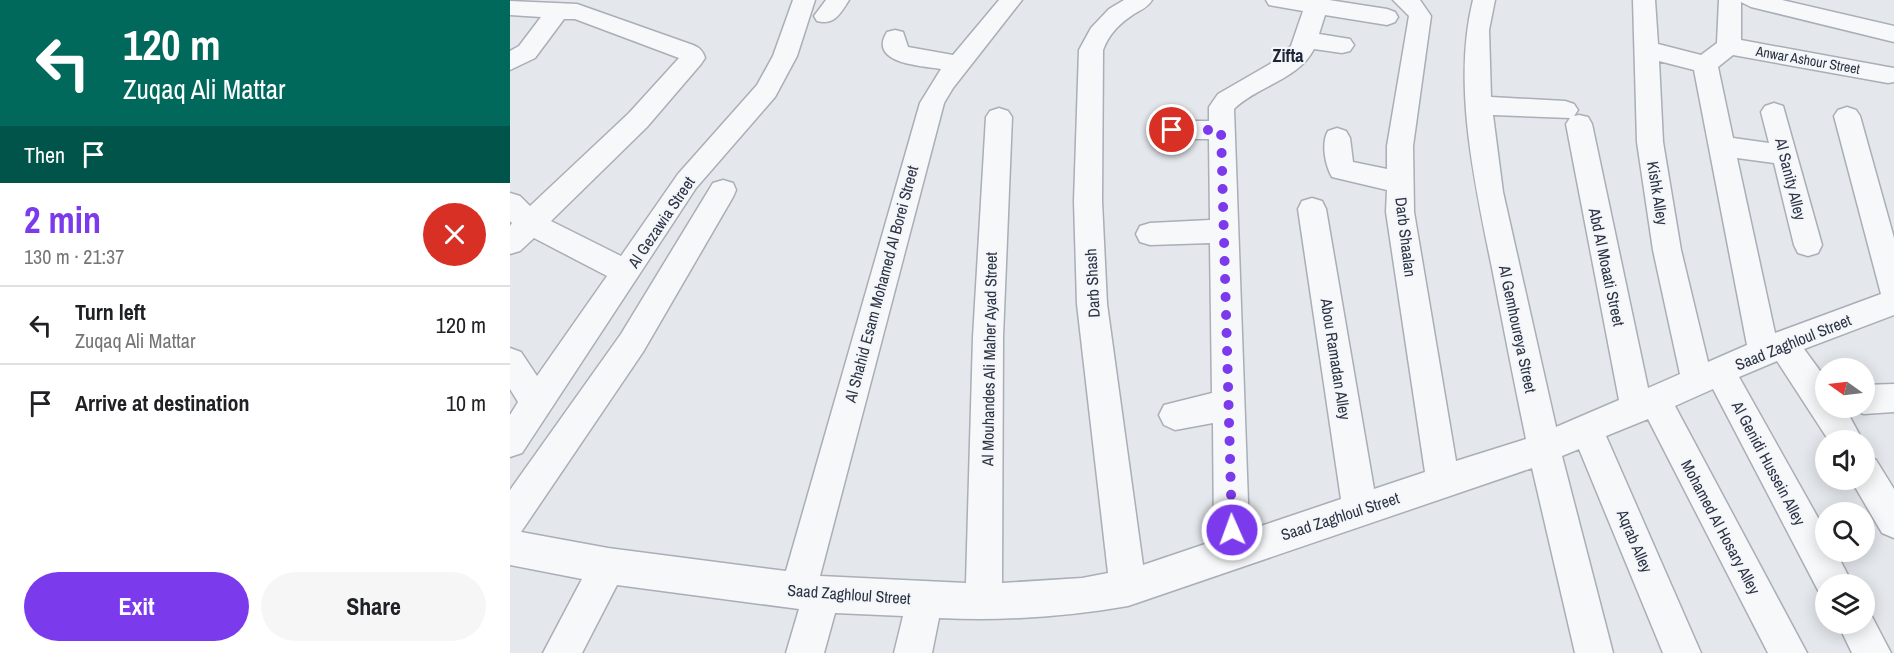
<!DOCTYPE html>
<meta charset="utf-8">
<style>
body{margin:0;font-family:"Archivo Narrow",sans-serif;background:#f6f6f6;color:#202124;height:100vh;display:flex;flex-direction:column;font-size:22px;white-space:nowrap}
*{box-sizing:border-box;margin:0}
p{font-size:20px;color:#757577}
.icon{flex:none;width:33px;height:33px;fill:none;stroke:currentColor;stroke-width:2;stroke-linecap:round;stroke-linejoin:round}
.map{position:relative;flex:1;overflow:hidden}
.drawer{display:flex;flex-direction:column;background:#fff;width:510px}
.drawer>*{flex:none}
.banner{background:#00695c;color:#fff;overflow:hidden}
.needle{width:39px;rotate:284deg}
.tools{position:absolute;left:1305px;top:358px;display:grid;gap:12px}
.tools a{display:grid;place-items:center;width:60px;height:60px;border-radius:50%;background:#fff;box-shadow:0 3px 15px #0003;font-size:30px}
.pin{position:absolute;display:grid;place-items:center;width:51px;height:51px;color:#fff;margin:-26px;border:3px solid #fff;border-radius:50%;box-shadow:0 2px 6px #0007}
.me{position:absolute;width:66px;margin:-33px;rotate:358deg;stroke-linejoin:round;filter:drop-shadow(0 0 4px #0008)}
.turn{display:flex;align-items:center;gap:21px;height:126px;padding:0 24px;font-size:27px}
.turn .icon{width:78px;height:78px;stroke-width:2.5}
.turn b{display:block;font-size:42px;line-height:51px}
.then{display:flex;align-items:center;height:57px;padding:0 24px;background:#0003;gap:12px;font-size:22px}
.round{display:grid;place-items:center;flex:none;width:63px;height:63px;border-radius:32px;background:#f6f6f6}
.overview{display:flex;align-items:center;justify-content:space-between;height:102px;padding:0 24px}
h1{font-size:36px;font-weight:700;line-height:45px;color:#7c3aed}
.button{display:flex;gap:12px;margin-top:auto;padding:12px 24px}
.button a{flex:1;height:69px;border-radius:36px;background:#7c3aed;color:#fff;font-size:24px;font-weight:700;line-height:69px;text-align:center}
.button a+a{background:#f6f6f6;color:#202124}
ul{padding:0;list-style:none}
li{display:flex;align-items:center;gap:18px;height:78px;padding:0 24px;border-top:2px solid #e0e0e0}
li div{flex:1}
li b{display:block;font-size:22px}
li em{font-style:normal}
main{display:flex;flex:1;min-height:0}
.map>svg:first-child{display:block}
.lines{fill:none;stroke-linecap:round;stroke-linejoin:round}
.minor-casing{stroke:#a9aeb7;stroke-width:3}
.minor{fill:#f7f8fa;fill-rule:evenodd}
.route{stroke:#7c3aed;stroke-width:10;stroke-dasharray:0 18}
.labels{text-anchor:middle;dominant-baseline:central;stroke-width:4.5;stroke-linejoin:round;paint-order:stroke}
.far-street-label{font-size:14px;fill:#2b3445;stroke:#f4f6f9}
.street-label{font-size:16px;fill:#2b3445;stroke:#f4f6f9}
.far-district-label{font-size:18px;font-weight:bold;fill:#1d2536;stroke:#f4f6f9}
</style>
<main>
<section class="drawer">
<div class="banner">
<div class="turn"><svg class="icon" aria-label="left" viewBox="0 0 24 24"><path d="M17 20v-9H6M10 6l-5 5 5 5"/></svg><div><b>120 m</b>Zuqaq Ali Mattar</div></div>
<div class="then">Then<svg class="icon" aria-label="arrive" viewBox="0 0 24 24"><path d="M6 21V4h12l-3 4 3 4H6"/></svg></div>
</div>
<div class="overview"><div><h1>2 min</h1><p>130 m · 21:37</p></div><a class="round" style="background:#d93025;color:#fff"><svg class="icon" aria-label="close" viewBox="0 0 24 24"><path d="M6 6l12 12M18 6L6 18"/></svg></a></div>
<ul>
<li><svg class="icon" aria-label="left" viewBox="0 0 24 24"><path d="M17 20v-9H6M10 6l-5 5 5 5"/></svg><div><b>Turn left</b><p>Zuqaq Ali Mattar</p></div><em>120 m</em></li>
<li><svg class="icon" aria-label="arrive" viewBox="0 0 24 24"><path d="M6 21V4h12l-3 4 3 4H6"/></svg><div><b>Arrive at destination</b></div><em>10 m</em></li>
</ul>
<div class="button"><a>Exit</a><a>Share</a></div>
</section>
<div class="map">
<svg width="1384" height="653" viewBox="0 0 1384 653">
<rect width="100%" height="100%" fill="#e4e7ec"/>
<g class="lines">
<defs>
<path id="minor" d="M283 0H305L287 56 265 97 186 188 12 453 0 457V415L8 402 0 389V348L11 352 27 376 97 276 24 238 10 251 0 254V226L2 223 0 221V193L10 196 20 206 119 113 169 58 65 19H54L25 58 0 70V51L9 46 31 17 0 15V1L67 4 183 45C190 48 193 51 195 58L191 64 137 127 41 221 111 256 168 174 247 85 263 56Z
M316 0H339C331 13 324 26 307 21L304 16Z
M489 0H512L443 88 434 103 310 576 456 583 463 337 476 117 480 111 489 108 498 111 502 117 493 337 492 583 572 578 598 573 567 304 564 201 569 50 581 28 599 9 614 0H642C638 7 631 10 624 14 609 24 599 34 593 50L592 201 597 304 633 565 704 541 703 423 665 430 654 425 649 415 654 405 702 393 700 243 640 245 630 242 626 234 630 226 640 223 700 220 699 139H662L653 137 649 130 653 123 662 121H699V107L708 94 760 64 781 46 793 11 759 5 756 0H819L877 9 885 12 888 17 885 22 877 25 815 15 809 34 840 39 844 45 840 51 832 53 804 49C788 80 747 86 724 109L739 530 831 499 788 209 792 201 802 198 812 201 816 209 864 489 915 472 876 212 877 190 822 177C815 165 811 143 818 131L827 128 836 131 840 138 843 162 877 169V146L899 16 883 0H910L921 16 903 146 904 212 946 461 1016 439C1004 382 993 325 982 268 965 184 942 84 963 0H985L979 30 981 97 1055 101 1064 104 1068 110 1064 116 1069 115 1078 117 1082 124 1138 388 1170 374 1143 250 1127 142 1123 0H1145L1148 44 1191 55 1207 43 1209 0H1272L1384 26V42L1241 7 1231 2V40L1378 67 1384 68V82L1378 83 1223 55 1208 67 1223 138 1259 143 1251 112 1255 106 1264 103 1273 106 1312 245 1308 253 1298 256 1288 253 1284 245 1264 163 1227 158 1265 333 1371 294 1324 116 1328 110 1337 107 1346 110 1350 116 1384 238V315L1294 349 1316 379V408H1335L1353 441H1319L1267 361 1229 377 1316 532V552H1326L1343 585H1316V599L1312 598 1203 389 1165 406 1297 653H1258L1138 419 1096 436 1191 653H1153L1069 449 1052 456 1103 653H1065L1022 468 618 606C555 617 493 621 429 618L422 653H384L393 616 325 613 314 653H276L289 609 107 585 72 653H33L72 579 0 565V490L111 334 203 183 213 180 223 183 226 190 223 197 133 352 11 532 98 548 276 571 410 103 431 69C413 66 357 64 377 32L385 30 393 32 398 47 443 55ZM1149 61 1184 70 1237 345 1198 362 1171 250 1153 142ZM983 115 1060 118 1056 124 1109 400 1046 427 993 192Z
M1384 384V412L1354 414 1343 410 1342 408H1354V385Z
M1354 455 1366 460 1384 489V538L1372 533 1341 480H1354Z
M1354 609 1359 611 1381 653H1342L1328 624H1354Z"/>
</defs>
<use href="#minor" class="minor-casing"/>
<use href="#minor" class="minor"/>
</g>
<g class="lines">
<path class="route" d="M662 130H711L722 530"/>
</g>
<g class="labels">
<g class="far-street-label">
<text transform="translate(1298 60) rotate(10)">Anwar Ashour Street</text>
</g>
<g class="street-label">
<text transform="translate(1281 179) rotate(76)">Al Sanity Alley</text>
<text transform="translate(1148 193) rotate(81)">Kishk Alley</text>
<text transform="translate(151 222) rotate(-56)">Al Gezawia Street</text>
<text transform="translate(896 237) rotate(83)">Darb Shaalan</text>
<text transform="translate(1097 267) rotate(78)">Abd Al Moaati Street</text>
<text transform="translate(582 283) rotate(-93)">Darb Shash</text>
<text transform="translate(371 284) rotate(-75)">Al Shahid Esam Mohamed Al Borei Street</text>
<text transform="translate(1008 329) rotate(78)">Al Gemhoureya Street</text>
<text transform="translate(1283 342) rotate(-22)">Saad Zaghloul Street</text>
<text transform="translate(479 359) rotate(-89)">Al Mouhandes Ali Maher Ayad Street</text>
<text transform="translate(826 359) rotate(81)">Abou Ramadan Alley</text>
<text transform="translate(1259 463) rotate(62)">Al Genidi Hussein Alley</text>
<text transform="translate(830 516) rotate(-18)">Saad Zaghloul Street</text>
<text transform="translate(1211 527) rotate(62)">Mohamed Al Hosary Alley</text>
<text transform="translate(1125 541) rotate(67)">Aqrab Alley</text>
<text transform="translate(339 594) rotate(4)">Saad Zaghloul Street</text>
</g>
<g class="far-district-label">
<text x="778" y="55">Zifta</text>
</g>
</g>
</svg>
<div class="tools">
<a><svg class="needle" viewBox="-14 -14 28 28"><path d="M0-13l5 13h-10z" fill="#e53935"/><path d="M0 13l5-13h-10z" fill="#757577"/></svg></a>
<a><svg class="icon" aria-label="sound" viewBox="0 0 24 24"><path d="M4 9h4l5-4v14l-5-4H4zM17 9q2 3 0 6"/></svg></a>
<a><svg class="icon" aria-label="search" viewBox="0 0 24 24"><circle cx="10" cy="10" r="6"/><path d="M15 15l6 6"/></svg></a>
<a><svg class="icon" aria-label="layers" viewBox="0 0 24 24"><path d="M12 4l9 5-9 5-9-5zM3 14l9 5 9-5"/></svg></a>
</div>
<div class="pin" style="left:662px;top:130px;background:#d93025"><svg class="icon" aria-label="arrive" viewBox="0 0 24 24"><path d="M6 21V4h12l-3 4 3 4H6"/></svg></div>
<svg class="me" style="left:722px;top:530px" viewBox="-20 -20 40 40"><circle r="17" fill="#7c3aed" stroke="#fff" stroke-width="3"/><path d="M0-11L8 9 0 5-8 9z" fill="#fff"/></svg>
</div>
</main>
